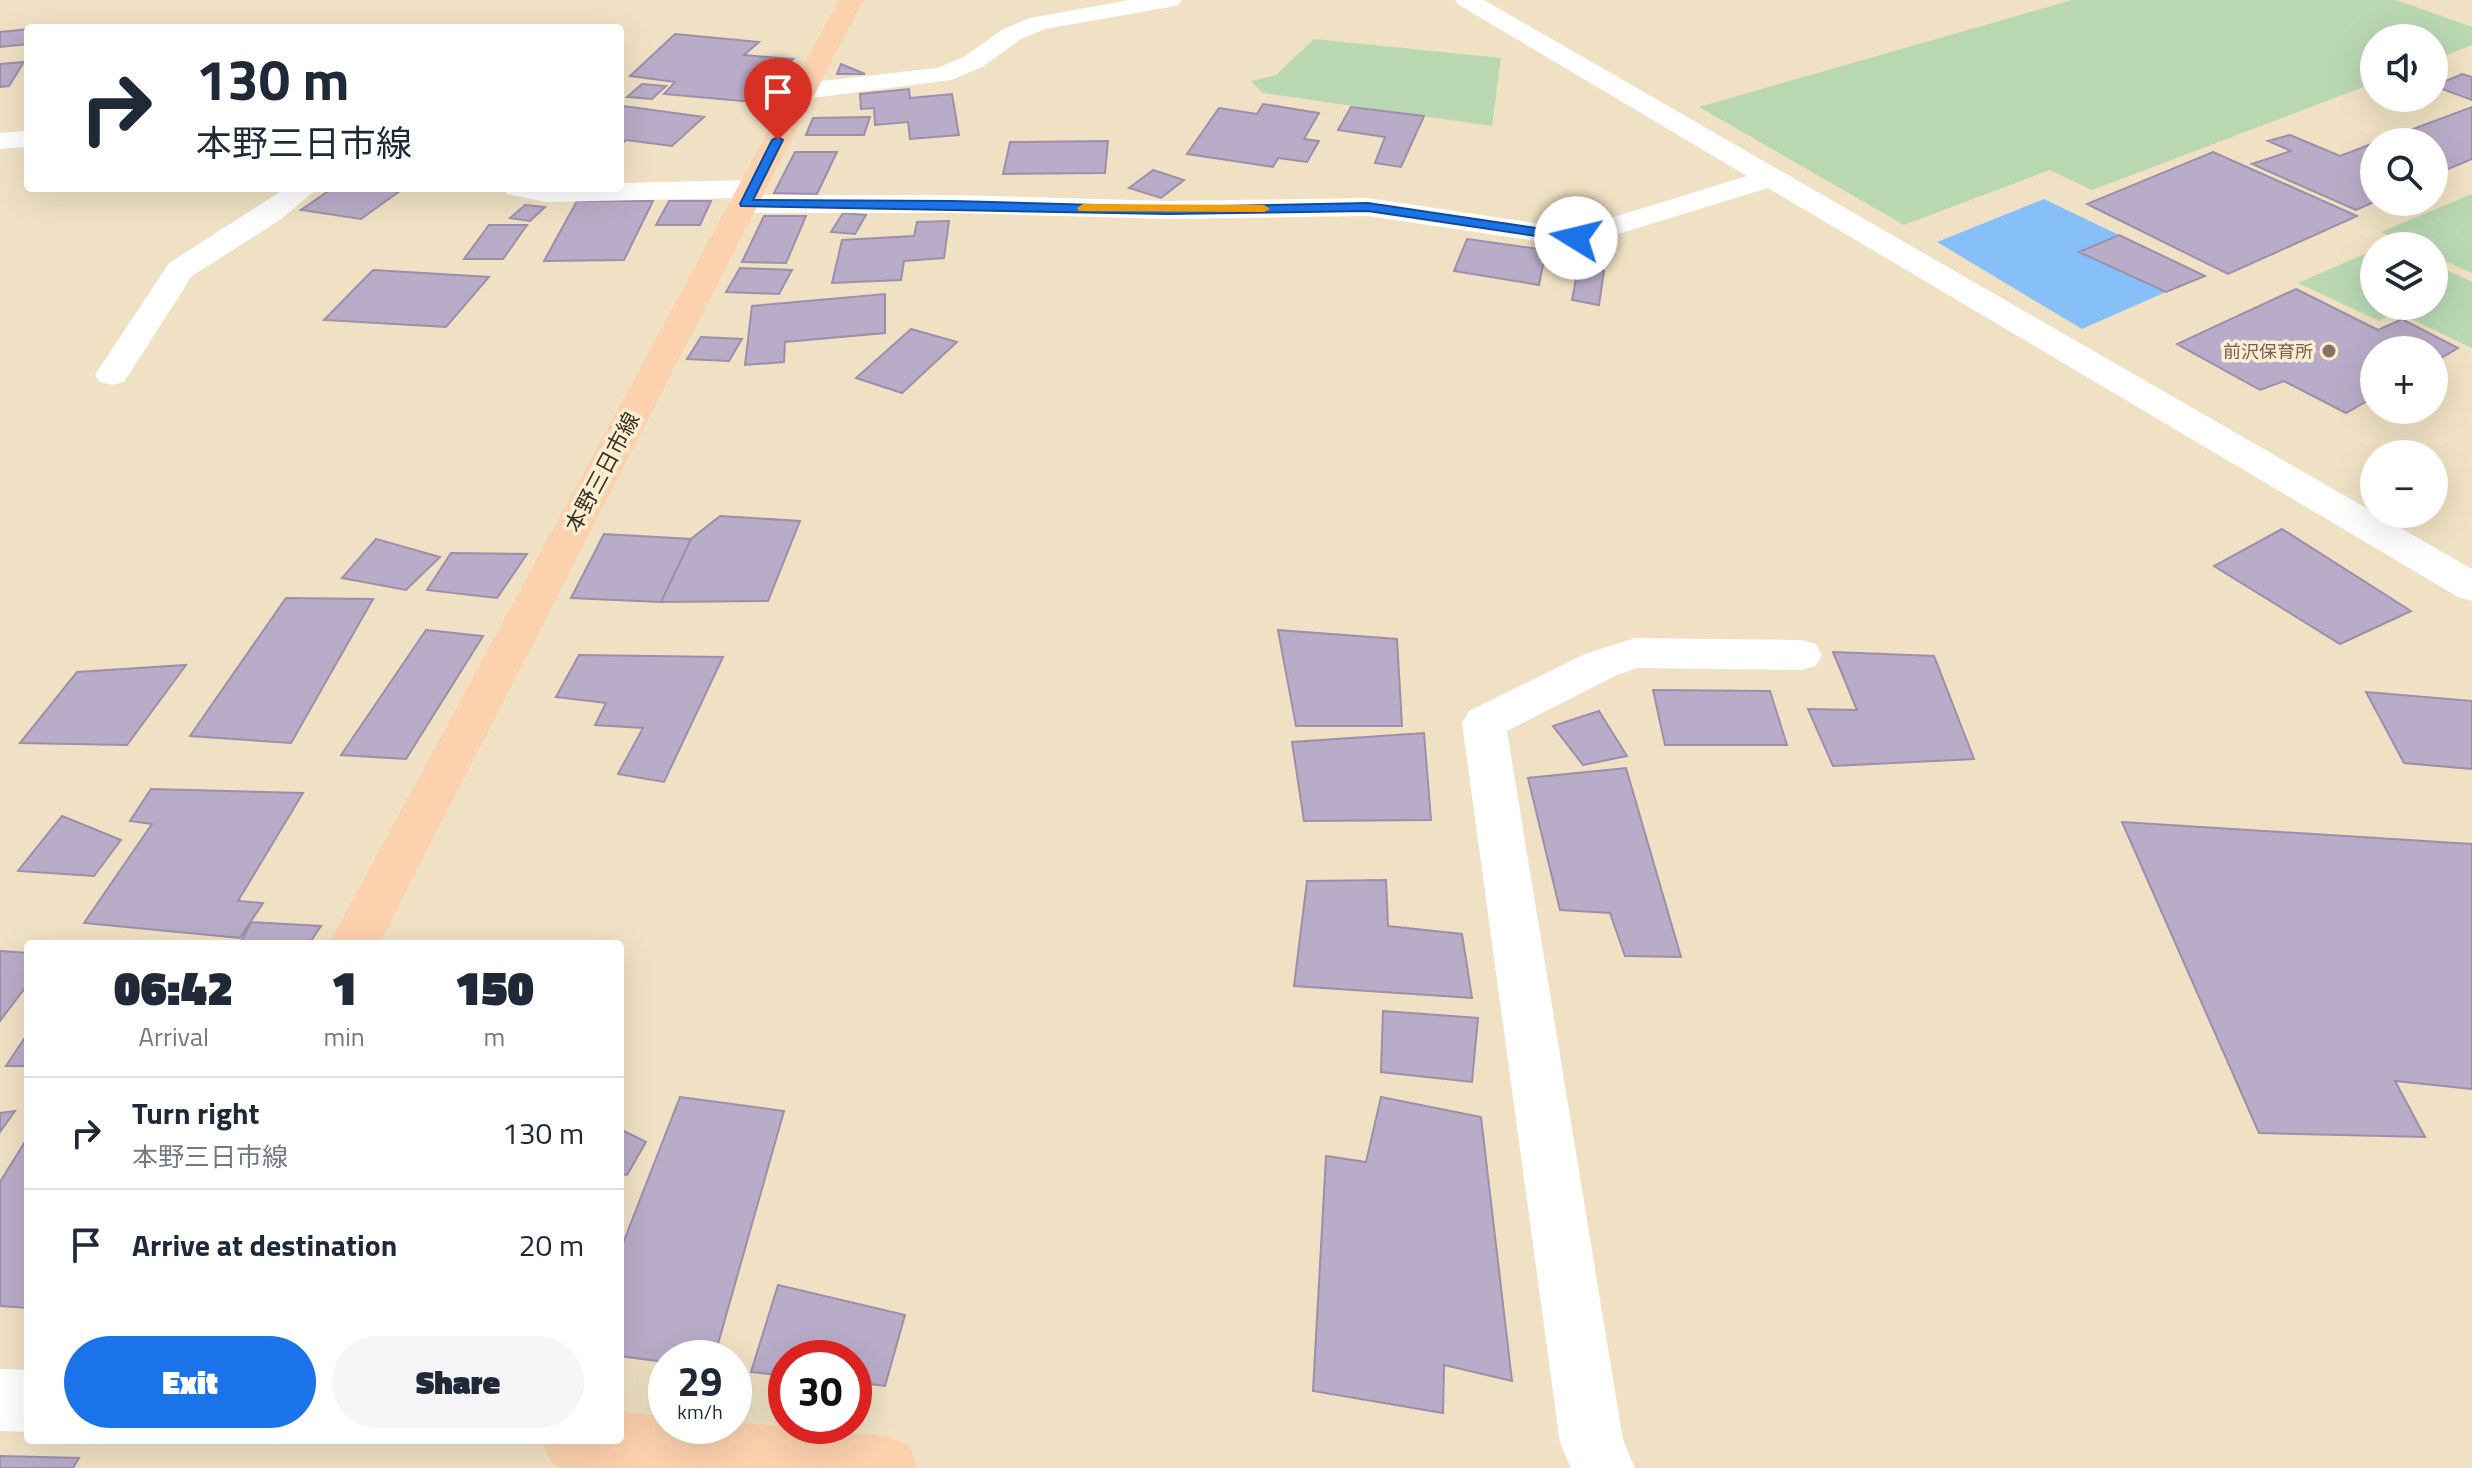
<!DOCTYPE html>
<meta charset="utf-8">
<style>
body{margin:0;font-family:"Titillium Web","Noto Sans JP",sans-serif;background:#f6f6f7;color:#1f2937;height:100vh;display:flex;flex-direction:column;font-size:30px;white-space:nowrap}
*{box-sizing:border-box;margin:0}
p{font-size:26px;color:#747a83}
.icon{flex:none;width:44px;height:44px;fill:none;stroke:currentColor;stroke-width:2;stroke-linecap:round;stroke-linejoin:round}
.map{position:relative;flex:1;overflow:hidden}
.panel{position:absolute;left:24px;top:940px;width:600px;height:504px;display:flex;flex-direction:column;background:#fff;border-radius:8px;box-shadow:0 8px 32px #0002}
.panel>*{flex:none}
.guide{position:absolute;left:24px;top:24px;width:600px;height:168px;border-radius:8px;box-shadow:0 8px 32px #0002;background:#fff;color:#1f2937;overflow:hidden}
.buttons{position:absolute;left:2360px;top:24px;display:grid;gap:16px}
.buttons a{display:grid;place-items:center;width:88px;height:88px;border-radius:50%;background:#fff;box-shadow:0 8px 32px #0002;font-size:40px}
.speed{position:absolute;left:648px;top:1340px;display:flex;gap:16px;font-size:40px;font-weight:700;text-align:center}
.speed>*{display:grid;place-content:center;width:104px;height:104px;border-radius:50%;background:#fff;box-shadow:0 8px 32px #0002;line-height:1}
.speed small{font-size:20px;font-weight:400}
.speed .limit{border:12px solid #d22;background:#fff;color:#111}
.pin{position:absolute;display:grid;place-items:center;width:68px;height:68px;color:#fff;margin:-82px -34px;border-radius:50% 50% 50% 0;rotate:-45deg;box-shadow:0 0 8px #0007}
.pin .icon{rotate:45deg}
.me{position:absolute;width:88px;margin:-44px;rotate:279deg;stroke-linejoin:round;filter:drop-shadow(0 0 6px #0008)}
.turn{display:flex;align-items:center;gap:28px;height:168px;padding:0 40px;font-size:36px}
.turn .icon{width:104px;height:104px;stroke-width:2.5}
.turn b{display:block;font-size:56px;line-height:68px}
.eta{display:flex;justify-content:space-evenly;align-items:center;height:136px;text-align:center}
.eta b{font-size:48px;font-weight:800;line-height:56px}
.cta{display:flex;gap:16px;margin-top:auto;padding:16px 40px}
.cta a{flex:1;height:92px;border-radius:48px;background:#1a73e8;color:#fff;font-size:32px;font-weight:800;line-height:92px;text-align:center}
.cta a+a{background:#f6f6f7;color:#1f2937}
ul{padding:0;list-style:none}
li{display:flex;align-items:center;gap:24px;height:112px;padding:0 40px;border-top:2px solid #e0e1e3}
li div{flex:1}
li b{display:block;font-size:30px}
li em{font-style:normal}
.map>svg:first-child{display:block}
.green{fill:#b9d8b2}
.water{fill:#87c0f8}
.building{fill:#b9acc8;stroke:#9c8faa;stroke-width:2}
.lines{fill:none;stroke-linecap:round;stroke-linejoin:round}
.minor{fill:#fff;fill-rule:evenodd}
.major{fill:#fbd1ae;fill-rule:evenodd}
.route{fill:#1a73e8;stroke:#114b97;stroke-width:2}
.slow{fill:#f59e0b}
.education-dot{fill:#8d6e63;stroke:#feeed1;stroke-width:3}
.labels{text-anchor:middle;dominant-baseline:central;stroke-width:7;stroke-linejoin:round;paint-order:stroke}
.far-education-label{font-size:18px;fill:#785e54;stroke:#feeed1;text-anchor:end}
.street-label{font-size:22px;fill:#3a3429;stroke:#feeed1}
</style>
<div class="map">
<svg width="2472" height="1468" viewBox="0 0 2472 1468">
<rect width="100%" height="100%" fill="#f0e1c4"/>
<path class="green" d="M2072 0H2396L2472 27V45L2434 60V38H2374V83L2092 190 2050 170 1904 225 1699 107Z
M1314 39 1501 58 1492 126 1263 93 1251 81 1276 75Z
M2472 194V273L2434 256V246H2412L2381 232Z
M2374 250V306H2434V264L2472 282V348L2396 312 2379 321 2298 283Z"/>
<path class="water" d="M2044 199 2119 235 2080 252 2166 292 2082 329 1937 242Z"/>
<path class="building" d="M28 29V44L0 47V32Z
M675 34 759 42 744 55 793 59 753 102 664 94 675 82 630 76Z
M24 62 9 86 0 87V64Z
M841 64 865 74H837Z
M2462 74 2472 77V100L2434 86Z
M642 84 666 86 652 99 627 97Z
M909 89 910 98 952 94 959 135 910 139 908 122 875 125 874 108 861 109 860 94Z
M1263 104 1319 113 1304 139 1319 141 1307 162 1278 158 1273 167 1187 154 1219 108 1257 114Z
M623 106 704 117 672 146 626 140 620 146V109Z
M1351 107 1424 116 1401 167 1375 163 1385 137 1338 130Z
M2472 107V159L2434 175V142H2378Z
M870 117 864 135H806L813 118Z
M2290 135 2340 156 2374 143V202L2356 210 2252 164 2291 151 2268 141Z
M1108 141 1105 173 1003 174 1010 142Z
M795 152H837L817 194 774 193Z
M2213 152 2357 216 2228 274 2087 204Z
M1153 170 1184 180 1161 198 1129 188Z
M333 188H404L361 219 301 210Z
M577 201H653L624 260 544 261Z
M669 201H711L700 225H656Z
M525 205 545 207 530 221 510 218Z
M843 213 866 215 855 234 831 232Z
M764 216H806L786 263 742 262Z
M949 221 944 258 904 261 901 280 832 283 842 240 914 236 917 222Z
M489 225H527L503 259H464Z
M2119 235 2205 276 2166 292 2079 252Z
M1467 239 1546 250 1539 285 1454 271Z
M740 268 792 270 779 294 726 292Z
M1578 268 1604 271 1599 305 1572 300Z
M373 270 489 277 446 327 324 320Z
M2296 289 2378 330 2402 319 2458 348 2434 362V350H2374V397L2346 413 2284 381 2260 390 2177 344Z
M885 294V333L785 342 784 362 745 365 752 306Z
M911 329 957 342 902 393 856 378Z
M701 337 742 339 729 361 687 359Z
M720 516 800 521 768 601 661 602 691 539Z
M2282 529 2411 611 2340 644 2214 566Z
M604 534 691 539 661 602 571 598Z
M376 539 440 557 406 590 342 578Z
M451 553 527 554 497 598 427 590Z
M286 598 373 599 291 743 190 736Z
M426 630 483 636 406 759 341 755Z
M1278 630 1397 639 1402 726H1296Z
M1833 652 1934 656 1974 759 1833 766 1808 709 1857 710Z
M579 655 723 657 664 782 618 774 643 728 595 725 606 703 556 697Z
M186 665 127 745 20 743 77 672Z
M1653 690 1770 691 1787 745H1665Z
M2366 692 2472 701V769L2404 763Z
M1599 711 1627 756 1583 765 1553 726Z
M1424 733 1431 820 1304 821 1292 742Z
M1626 768 1681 957 1625 956 1610 913 1560 910 1528 778Z
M151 789 303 793 238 901 263 903 240 938 84 923 152 824 130 821Z
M62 816 121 840 94 876 18 871Z
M2122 822 2472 844V1089L2395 1081 2425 1137 2259 1133Z
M1386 880 1388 926 1462 934 1472 998 1294 986 1307 881Z
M251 922 321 926 309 944H240Z
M0 951 28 953V984L0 1021Z
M1383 1011 1478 1018 1472 1082 1381 1072Z
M28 1033V1066H6Z
M680 1097 784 1111 714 1358H666V1362L620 1356V1251Z
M1381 1097 1481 1117 1512 1381 1444 1365 1443 1413 1313 1391 1326 1156 1366 1162Z
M15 1111 0 1132V1113Z
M620 1129 646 1142 627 1175 620 1174Z
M28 1137V1308L0 1306V1182Z
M778 1285 905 1315 885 1386 854 1382V1358H786V1376L751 1372Z
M0 1456 79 1458 73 1468H0Z"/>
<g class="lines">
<path class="minor" d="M1129 0H1182L1178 5 1170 7 1045 29 1021 39 982 67 951 80 804 99 795 97 791 91 795 85 804 83 937 68 964 57 1003 29 1030 18Z
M1455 0H1484L2472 569V601L2458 597 1768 188 1576 247 1368 216 1168 219 953 213H746L736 210 731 204 736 198 547 202 507 194 503 188H620V183L751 180 761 183 765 189 761 195H953L1168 201 1368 198 1575 229 1747 176 1459 5Z
M28 131V147L0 149V133Z
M286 188H318L280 220 192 276 124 382 112 385 100 382 95 375 169 263Z
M1635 638 1801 640 1816 644 1822 655 1816 666 1801 670 1637 668 1615 676 1507 731 1623 1440 1635 1468H1571L1560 1443 1462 723 1469 711 1585 654Z
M0 1369 28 1370V1432L0 1431Z"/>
<path class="major" d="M839 0H863L379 944H329Z
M620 1412 666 1416V1426H734V1422L886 1436 909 1445 918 1468H565L551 1463 542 1440H620Z"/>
</g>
<path class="route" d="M778 137 783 140 753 200 953 201 1168 207 1368 203 1576 234 1582 238 1576 242 1368 211 1168 214 741 206 740 204 772 140Z"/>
<path class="slow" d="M1083 204 1264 205 1270 209 1264 212 1079 211 1077 208Z"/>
<circle class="education-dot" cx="2329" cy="351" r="8"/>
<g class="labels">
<g class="far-education-label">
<text x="2313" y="351">前沢保育所</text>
</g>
<g class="street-label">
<text transform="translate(602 472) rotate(-62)">本野三日市線</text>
</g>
</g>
</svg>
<div class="buttons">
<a><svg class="icon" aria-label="sound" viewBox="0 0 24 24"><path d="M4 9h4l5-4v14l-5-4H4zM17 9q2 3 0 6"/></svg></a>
<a><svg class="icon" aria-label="search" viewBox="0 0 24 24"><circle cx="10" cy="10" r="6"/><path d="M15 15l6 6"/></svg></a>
<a><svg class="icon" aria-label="layers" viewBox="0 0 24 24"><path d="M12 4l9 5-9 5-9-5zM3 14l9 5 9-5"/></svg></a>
<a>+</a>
<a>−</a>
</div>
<div class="speed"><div>29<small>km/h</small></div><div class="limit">30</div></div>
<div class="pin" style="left:778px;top:140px;background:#d93025"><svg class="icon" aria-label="arrive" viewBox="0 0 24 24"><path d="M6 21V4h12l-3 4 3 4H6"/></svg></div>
<svg class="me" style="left:1576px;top:238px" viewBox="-20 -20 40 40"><circle r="19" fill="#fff"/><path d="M0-13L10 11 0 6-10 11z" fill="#1a73e8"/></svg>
<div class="guide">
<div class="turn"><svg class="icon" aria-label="right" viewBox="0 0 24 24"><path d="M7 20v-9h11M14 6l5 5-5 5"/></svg><div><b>130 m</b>本野三日市線</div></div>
</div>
<section class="panel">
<div class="eta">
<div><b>06:42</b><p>Arrival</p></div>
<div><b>1</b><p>min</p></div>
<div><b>150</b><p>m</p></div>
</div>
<ul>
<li><svg class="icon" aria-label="right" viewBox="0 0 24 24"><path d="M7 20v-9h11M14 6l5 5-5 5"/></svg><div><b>Turn right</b><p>本野三日市線</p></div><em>130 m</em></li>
<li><svg class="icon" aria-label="arrive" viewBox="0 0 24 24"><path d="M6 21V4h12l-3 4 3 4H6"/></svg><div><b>Arrive at destination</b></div><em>20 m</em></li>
</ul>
<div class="cta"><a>Exit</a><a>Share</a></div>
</section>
</div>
